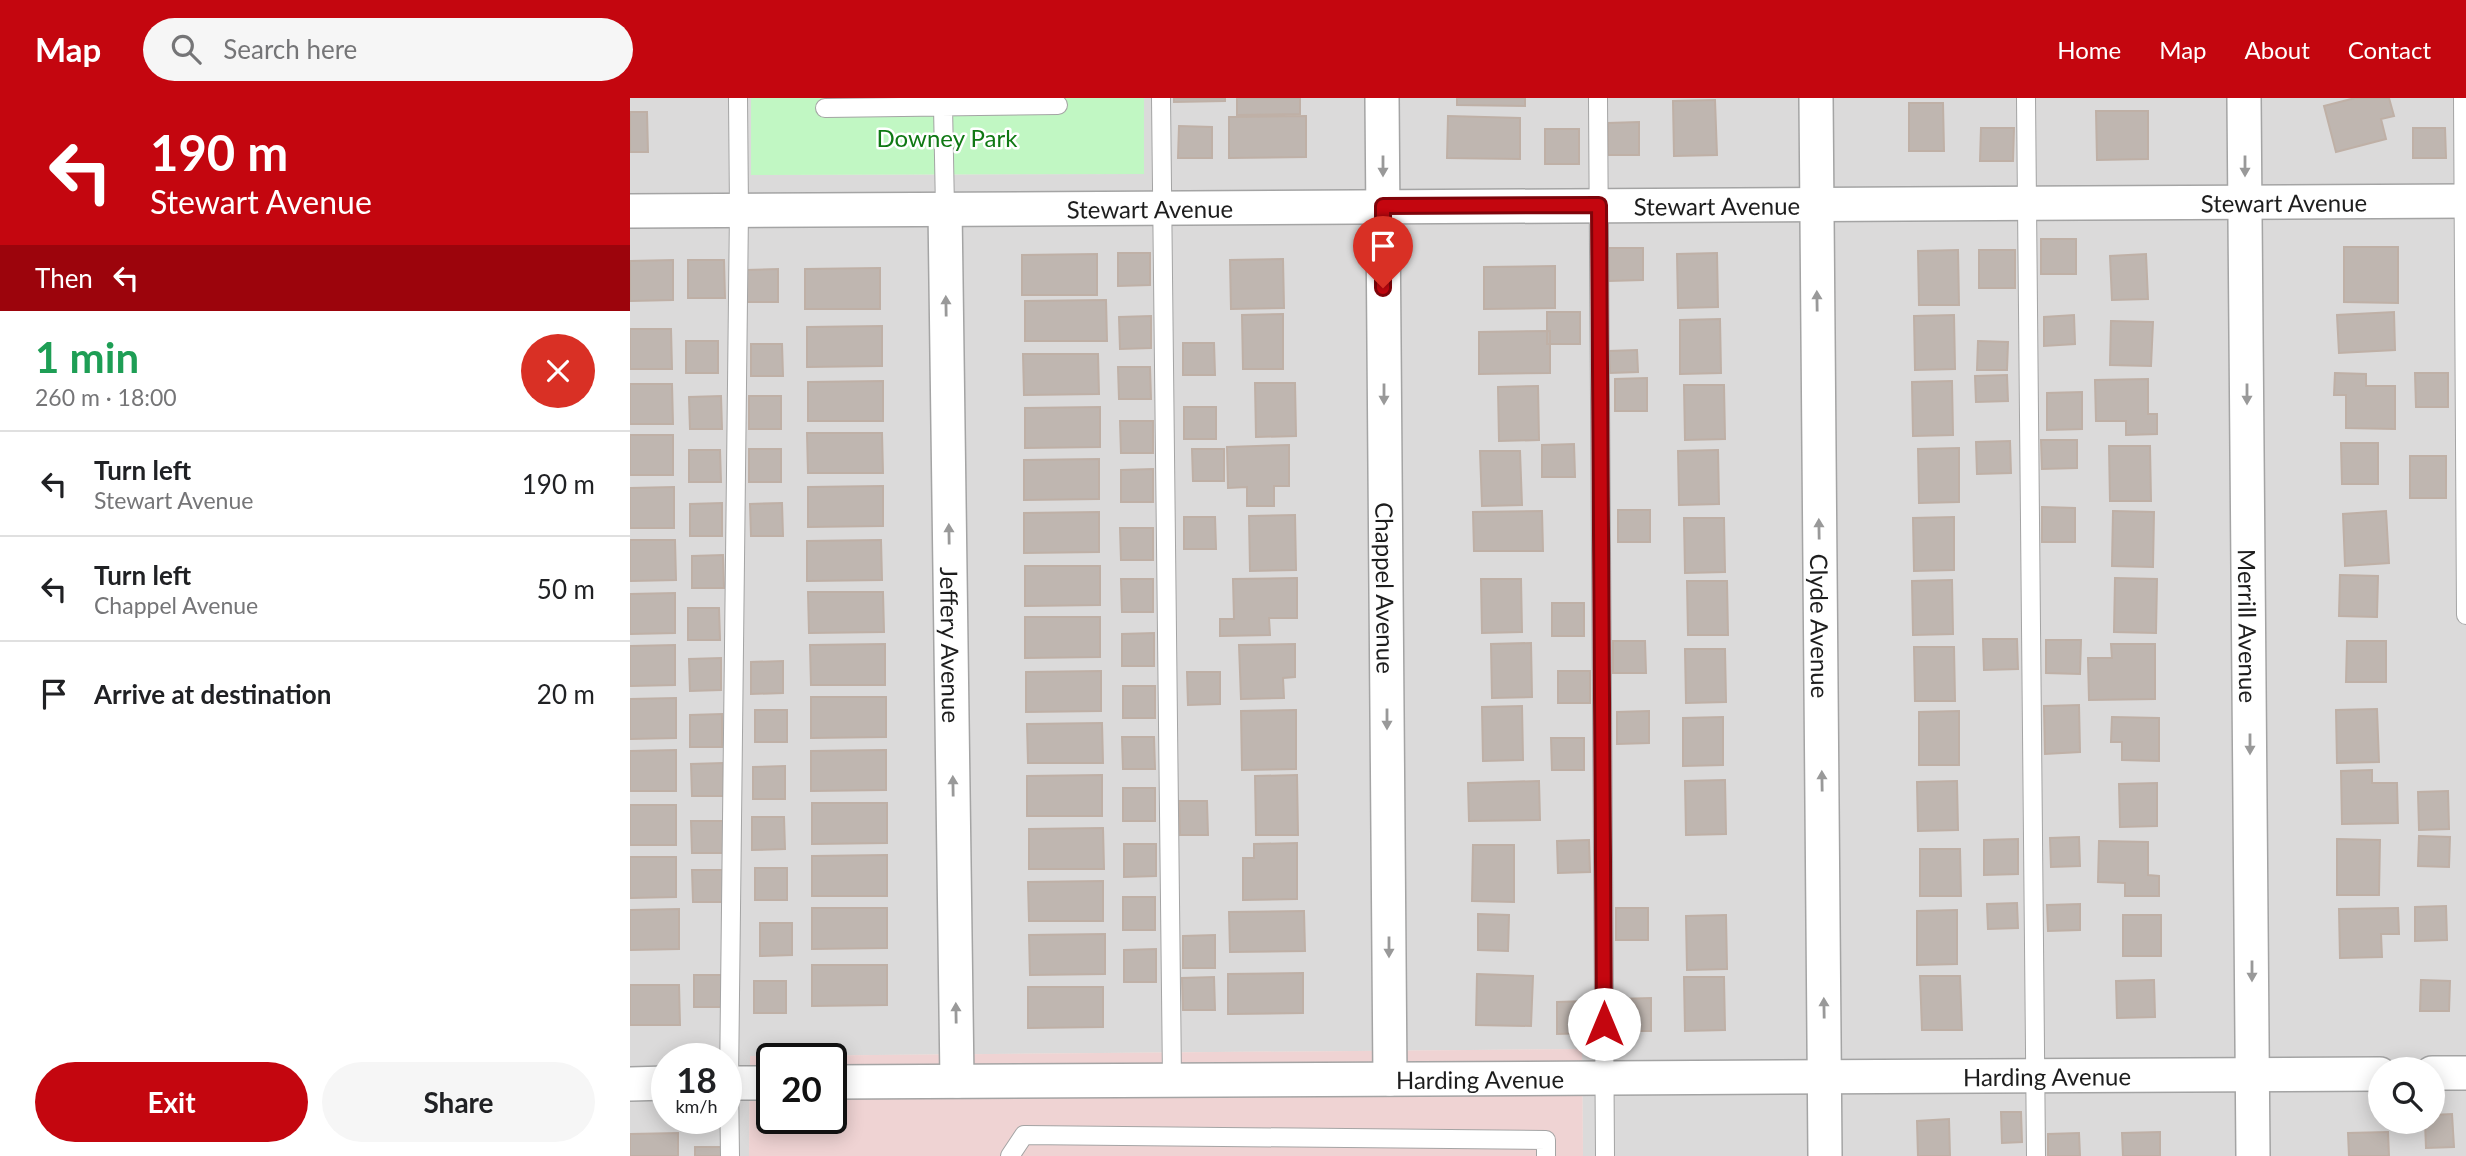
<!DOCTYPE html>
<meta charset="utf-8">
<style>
body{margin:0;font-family:Lato,sans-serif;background:#f6f6f6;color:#202124;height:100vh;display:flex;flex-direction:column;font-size:26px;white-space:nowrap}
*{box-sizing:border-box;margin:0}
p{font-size:23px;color:#757577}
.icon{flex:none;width:38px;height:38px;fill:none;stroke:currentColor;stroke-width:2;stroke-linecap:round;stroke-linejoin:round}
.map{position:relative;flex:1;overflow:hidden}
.drawer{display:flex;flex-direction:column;background:#fff;width:630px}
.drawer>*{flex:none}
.top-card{background:#c4060f;color:#fff;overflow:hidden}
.fabs{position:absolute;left:1738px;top:959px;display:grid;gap:14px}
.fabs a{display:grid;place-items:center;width:77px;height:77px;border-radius:50%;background:#fff;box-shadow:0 4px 18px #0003;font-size:35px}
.speed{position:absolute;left:21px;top:945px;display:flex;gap:14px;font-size:35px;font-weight:700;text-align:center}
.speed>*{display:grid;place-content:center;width:91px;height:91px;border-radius:50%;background:#fff;box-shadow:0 4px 18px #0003;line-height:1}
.speed small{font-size:18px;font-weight:400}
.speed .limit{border:4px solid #111;border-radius:10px;background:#fff;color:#111}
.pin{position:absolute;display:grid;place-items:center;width:60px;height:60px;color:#fff;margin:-72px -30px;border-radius:50% 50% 50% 0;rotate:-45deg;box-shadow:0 0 7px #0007}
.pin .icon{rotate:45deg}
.me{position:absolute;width:77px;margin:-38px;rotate:0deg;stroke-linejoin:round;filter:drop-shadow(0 0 5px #0008)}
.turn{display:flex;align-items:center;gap:24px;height:147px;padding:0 35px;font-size:32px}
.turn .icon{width:91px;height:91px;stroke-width:2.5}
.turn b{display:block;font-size:49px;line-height:60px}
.then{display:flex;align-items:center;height:66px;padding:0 35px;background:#0003;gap:14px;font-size:26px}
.round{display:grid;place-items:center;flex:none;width:74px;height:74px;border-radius:37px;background:#f6f6f6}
.headline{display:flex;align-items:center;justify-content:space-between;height:119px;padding:0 35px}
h1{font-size:42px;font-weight:700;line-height:52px;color:#1e9e55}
.cta{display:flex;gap:14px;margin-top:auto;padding:14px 35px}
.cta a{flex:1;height:80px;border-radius:42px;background:#c4060f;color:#fff;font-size:28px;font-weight:700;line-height:80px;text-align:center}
.cta a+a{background:#f6f6f6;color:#202124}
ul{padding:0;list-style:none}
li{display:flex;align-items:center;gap:21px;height:105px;padding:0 35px;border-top:2px solid #e0e0e0}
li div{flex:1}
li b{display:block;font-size:26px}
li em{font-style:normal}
header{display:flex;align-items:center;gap:42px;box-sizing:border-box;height:98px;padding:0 35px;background:#c4060f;color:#fff}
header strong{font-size:33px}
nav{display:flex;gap:38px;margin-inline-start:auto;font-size:24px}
.search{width:490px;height:63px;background:#f6f6f6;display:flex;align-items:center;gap:18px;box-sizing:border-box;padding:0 24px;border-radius:38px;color:#757577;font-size:26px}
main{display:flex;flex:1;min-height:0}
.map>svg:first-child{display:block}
.residential{fill:#dbdada;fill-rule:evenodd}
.commercial{fill:#efd3d3;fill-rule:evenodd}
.park{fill:#c1f7c3}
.building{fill:#bfb6b0;stroke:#bfb0a6;stroke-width:2}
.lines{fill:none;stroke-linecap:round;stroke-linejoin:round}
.service-casing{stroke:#a4a4a4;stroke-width:20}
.minor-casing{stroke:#a4a4a4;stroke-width:36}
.service{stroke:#fff;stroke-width:18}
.minor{stroke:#fff;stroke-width:33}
.oneway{fill:#999}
.route-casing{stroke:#7f040a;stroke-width:18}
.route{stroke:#c4060f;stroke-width:12}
.labels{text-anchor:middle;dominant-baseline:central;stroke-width:5;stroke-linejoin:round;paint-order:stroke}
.park-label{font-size:24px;fill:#0f7813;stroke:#fff}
.street-label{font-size:24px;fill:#1d1d1d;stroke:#fff}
</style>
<header>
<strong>Map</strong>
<div class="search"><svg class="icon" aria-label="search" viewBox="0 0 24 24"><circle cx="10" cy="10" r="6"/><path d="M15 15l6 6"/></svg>Search here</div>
<nav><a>Home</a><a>Map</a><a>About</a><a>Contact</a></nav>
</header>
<main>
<section class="drawer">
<div class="top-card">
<div class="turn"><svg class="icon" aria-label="left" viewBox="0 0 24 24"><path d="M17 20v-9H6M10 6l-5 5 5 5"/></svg><div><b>190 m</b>Stewart Avenue</div></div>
<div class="then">Then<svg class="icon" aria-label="left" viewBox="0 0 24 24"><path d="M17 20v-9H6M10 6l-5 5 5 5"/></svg></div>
</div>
<div class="headline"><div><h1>1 min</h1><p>260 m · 18:00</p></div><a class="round" style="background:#d93025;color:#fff"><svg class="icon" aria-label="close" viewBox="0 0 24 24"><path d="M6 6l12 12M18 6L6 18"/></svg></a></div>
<ul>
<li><svg class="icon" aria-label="left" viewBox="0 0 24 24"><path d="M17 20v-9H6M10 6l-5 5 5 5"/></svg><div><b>Turn left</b><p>Stewart Avenue</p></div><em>190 m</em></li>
<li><svg class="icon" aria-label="left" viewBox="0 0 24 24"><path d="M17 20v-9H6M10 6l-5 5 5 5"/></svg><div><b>Turn left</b><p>Chappel Avenue</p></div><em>50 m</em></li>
<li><svg class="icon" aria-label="arrive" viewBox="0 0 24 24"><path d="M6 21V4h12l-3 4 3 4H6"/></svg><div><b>Arrive at destination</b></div><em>20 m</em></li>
</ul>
<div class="cta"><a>Exit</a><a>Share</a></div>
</section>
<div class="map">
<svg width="1836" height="1058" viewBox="0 0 1836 1058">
<rect width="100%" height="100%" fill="#eeeae3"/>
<path class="residential" d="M0 0H121V77L514 76V0H1836V1058H953L952 951 120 958 119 1058H0ZM37 961H96V1020H37ZM1750 971H1802V1024H1750Z"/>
<path class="commercial" d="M952 951 953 1058H119L120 958ZM142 961H201V1020H142Z"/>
<path class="park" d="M121 0H514V76L121 77Z"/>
<path class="building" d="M544 0H595V3L544 4Z
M607 0H670V16L607 17Z
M827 0H895V8L827 7Z
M1725 0H1759L1764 18 1751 21 1756 41 1706 54 1694 8Z
M1085 2 1087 57 1044 58 1043 3Z
M1279 5H1313L1314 53H1279Z
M1466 13H1518V61L1467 62Z
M0 14H17L18 54H0Z
M676 18V59L599 60V19Z
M818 18 890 20V61L817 60Z
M1009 24V57H978V25Z
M549 28 582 29V60H548Z
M1351 30H1384L1383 63H1350Z
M1783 30H1815L1816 60H1783Z
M915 31H949V66H915Z
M1411 141H1446V176H1411Z
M1714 149H1768V205L1714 204Z
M978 150H1013V182L979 183Z
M1328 152 1329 207H1289L1288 153Z
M1349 152H1385V190H1349Z
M488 155H520V187L488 188Z
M1087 155 1088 209 1048 210 1047 156Z
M467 156V197H392V157Z
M1516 156 1518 201 1482 202 1480 158Z
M653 161 654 210 601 211 600 162Z
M43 162V202L0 203V163Z
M58 162H94L95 200H58Z
M925 168V210L854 211V169Z
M250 170V211H175V171Z
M148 171V204H116V172Z
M476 202 477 243H395V203Z
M917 214H950V246H917Z
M1764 214 1765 252 1709 255 1707 217Z
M653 216V271H613L612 217Z
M1324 217 1325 271 1285 272 1284 218Z
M1444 217 1445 246 1414 248V219Z
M521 218V250L490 251 489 219Z
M1090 221 1091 275 1050 276V222Z
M1481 223 1523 224 1521 268 1480 267Z
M252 228V268L177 269V229Z
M0 231H41L42 271H0Z
M920 233V275L849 276V234Z
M56 243H88V275H56Z
M1348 243 1378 244 1377 272H1347Z
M553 245H584L585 277H553Z
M121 246H152L153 278H121Z
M1007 252 1008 274 980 275 979 253Z
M393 256H468L469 296 394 297Z
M488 269H520L521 301H489Z
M1705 275 1736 276V288H1765V331L1716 330V297H1704Z
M1785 275H1818V309H1786Z
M1377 277 1378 303 1346 304 1345 278Z
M1017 280V313H985V281Z
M1518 281V316H1527V336L1496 337V323H1466L1465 282Z
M253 283V323H178V284Z
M1322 283 1323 337 1283 338 1282 284Z
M625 285H665L666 338 626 339Z
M0 286H42L43 326H0Z
M1054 287H1094L1095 341 1055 342Z
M908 288 909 342 869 343 868 289Z
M1452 294V331L1417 332V295Z
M91 298 92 331H60L59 299Z
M119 298H151V331H119Z
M470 309V349L395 350V310Z
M554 309H586V341H554Z
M490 323H523V355H491Z
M177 335H252L253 375H178Z
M0 337H43V377H0Z
M1411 342H1447V370L1412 371Z
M1380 343 1381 375 1347 376 1346 344Z
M1711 345H1748V386H1712Z
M944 346 945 379H912V347Z
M659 347V388H644V408H617V389L598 390 597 349Z
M1479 348H1520L1521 403H1480Z
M1329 350V404L1289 405 1288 351Z
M119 351H151V384H119Z
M562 351H594V383H563Z
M59 352H90L91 384H59Z
M1088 352 1089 406 1049 407 1048 353Z
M850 353H890L892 407 852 408Z
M1780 358H1816V400H1780Z
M469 361V401L394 402V362Z
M523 371V404H491V372Z
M253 388V428L178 429V389Z
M44 389V430H0V390Z
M92 405V438H60V406Z
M152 405 153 438H121L120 406Z
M1412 409 1445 410V444H1412Z
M988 412H1020V444H988Z
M912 413 913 453H844L843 414Z
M1483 413 1524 414 1523 469 1482 468Z
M1756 413 1759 465 1715 468 1713 416Z
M469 414V454L394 455V415Z
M665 417 666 472 620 473 619 418Z
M554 419H585L586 451H554Z
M1324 419V472L1284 473 1283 420Z
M1054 420H1094L1095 474 1055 475Z
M490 430H523V462H491Z
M0 442H45L46 482 0 483Z
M251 442 252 482 177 483V443Z
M93 457 94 490H62V458Z
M395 468H470V507L395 508Z
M1710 477 1748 478 1747 519 1709 518Z
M667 480V520H639L640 537 590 538V521H604L603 481Z
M1485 480 1527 481 1526 535 1484 534Z
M491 481H523V514H492Z
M851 481H891L892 534 852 535Z
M1322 482 1323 536 1283 537 1282 483Z
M1057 483H1097L1098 537H1058Z
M178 494H253L254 534 179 535Z
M45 495V535L0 536V496Z
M922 505H954V538H922Z
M58 510H89L90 542H58Z
M395 519H470V559L395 560Z
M524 535V568H492V536Z
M1353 541H1387L1388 571 1354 572Z
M1416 542H1451L1450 576 1416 575Z
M983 543H1015L1016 575H983Z
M1717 543H1756V584H1716Z
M901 545 902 599 862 600 861 546Z
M255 546V587H181L180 547Z
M665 546V579L653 580 654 600 611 601 609 547Z
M1481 546H1525V601L1459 602 1458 560H1482Z
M45 547V587L0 588V548Z
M1284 549H1324L1325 603H1285Z
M1055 551H1095L1096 604 1056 605Z
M91 560V592L60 593 59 561Z
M153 563V595L121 596V564Z
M471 573V613L396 614V574Z
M928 573H960V605H928Z
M557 574H590V606L558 607Z
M493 588H525V620H493Z
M181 599H256V639L181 640Z
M46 600V640L0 641V601Z
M1449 607 1450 654 1415 656 1414 608Z
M892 608 893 662 853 663 852 609Z
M1747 611 1749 664 1707 665 1706 612Z
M125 612H157V644H125Z
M666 612V671L612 672 611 613Z
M1019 613V645L987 646V614Z
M1329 613V667H1289V614Z
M92 616V649H60V617Z
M1093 619V667L1053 668V620Z
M1482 619 1529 620V663L1492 662V644H1481Z
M472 625 473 665H398L397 626Z
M492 639H524L525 671H493Z
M921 640H954V672H922Z
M46 652V693H0V653Z
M256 652V692L181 693V653Z
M93 665 94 698H62L61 666Z
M155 668V701H123V669Z
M1742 672V685H1767L1768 725 1712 726 1711 673Z
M472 677V718H397V678Z
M667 677 668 737H626L625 678Z
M1095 682 1096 736 1056 737 1055 683Z
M909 683 910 722 839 723 838 685Z
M1327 683 1328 732 1288 733 1287 684Z
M1527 685V728L1490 729 1489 686Z
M493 690H525V723H493Z
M1818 693 1819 731 1789 732 1788 694Z
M549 703H577L578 737H550Z
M182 705H257V745L182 746Z
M0 707H46V747H0Z
M122 719H154L155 751 122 752Z
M61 723H93L94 755H62Z
M473 730 474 771H399V731Z
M1789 738 1820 739 1819 769 1788 768Z
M1449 739 1450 768 1421 769 1420 740Z
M1388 741V776L1354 777V742Z
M1707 741 1750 742 1749 797H1707Z
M959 742 960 774 928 775 927 743Z
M1469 743 1518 744V777L1529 778V798H1495V785L1468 784Z
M667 745V801L613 802V760H624V746Z
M494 746H526V778L494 779Z
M843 747H884V804L842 803Z
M1290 751H1330L1331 798H1290Z
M257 757V798H182V758Z
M0 759H46V799L0 800Z
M125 770H157V802H125Z
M62 772H94V804H63Z
M473 783V823H399L398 784Z
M493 799H525V832H493Z
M1387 805 1388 830 1358 831 1357 806Z
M1450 806V832L1418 833 1417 807Z
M1816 808 1817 842 1785 843V809Z
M182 810H257V850L182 851Z
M986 810H1018V842H986Z
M1768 810 1769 836H1751L1752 859 1710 860 1709 811Z
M49 811V851L0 852V812Z
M1327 812V866L1287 867V813Z
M674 813 675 853 600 854 599 814Z
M848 816 879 817 878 853 848 852Z
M1096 817 1097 871 1057 872 1056 818Z
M1493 817H1531V858H1493Z
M130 825H162V857L130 858Z
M475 836V876L400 877 399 837Z
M585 837V870H553V838Z
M526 851V884H494V852Z
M182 867H257V907L182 908Z
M673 875V915L598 916V876Z
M847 876 903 878 901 928 846 927Z
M64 877H96V909H64Z
M1290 878H1330L1332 932H1292Z
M584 879 585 912H553L552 880Z
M1054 879H1094L1095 932 1055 933Z
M1524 882 1525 919 1487 920 1486 883Z
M1791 882 1820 883 1819 913H1790Z
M124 883H156V915H124Z
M0 887H49L50 927H0Z
M398 889H473V929L398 930Z
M1021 900V933H989V901Z
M959 903V935L927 936V904Z
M1371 1014H1391L1392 1044 1372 1045Z
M1822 1016 1824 1049 1796 1050 1795 1024H1802V1017Z
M1319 1021 1320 1058H1288L1287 1023Z
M1530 1034V1058H1493L1492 1035Z
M1758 1034 1759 1058H1719L1718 1035Z
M48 1035V1058H0V1036Z
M1449 1035 1450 1058H1418V1036Z
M65 1049H96V1058H65Z"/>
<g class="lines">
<defs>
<path id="service" d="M531 0 542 982
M968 0 975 1058
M1396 0 1406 1058
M1833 0 1836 517
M313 8 315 111
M195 10 428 7
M100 1058 99 985 109 112 108 0
M380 1058 394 1037 916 1042V1058"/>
<g id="minor">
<path id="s1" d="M752 0 760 981"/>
<path id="s2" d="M1186 0 1195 1058"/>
<path id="s3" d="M1614 0 1623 1058"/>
<path id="s4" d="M315 111 327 983"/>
<path id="s5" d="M0 113 1836 103"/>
<path d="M1802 975H1836"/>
<path id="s6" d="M201 984 1750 976"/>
<path d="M96 985H142"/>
<path d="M0 986 37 985"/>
</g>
</defs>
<use href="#service" class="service-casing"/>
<use href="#minor" class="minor-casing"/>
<use href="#service" class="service"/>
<use href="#minor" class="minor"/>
</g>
<defs><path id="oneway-solid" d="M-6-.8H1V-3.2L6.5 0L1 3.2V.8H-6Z" transform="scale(1.75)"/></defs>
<g class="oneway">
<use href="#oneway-solid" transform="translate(753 68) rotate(90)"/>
<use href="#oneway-solid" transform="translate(1615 68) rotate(90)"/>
<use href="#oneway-solid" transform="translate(1187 203) rotate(-91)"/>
<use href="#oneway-solid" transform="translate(316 208) rotate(-91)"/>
<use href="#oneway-solid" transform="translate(754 296) rotate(90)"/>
<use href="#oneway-solid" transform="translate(1617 296) rotate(90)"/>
<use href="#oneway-solid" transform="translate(1189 431) rotate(-91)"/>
<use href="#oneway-solid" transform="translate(319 436) rotate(-91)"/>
<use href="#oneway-solid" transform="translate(757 621) rotate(90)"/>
<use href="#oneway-solid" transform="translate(1620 646) rotate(90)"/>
<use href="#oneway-solid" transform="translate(1192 683) rotate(-91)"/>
<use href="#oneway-solid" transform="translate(323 688) rotate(-91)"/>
<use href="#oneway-solid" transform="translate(759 849) rotate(90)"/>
<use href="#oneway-solid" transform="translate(1622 873) rotate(90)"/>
<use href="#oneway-solid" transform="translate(1194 910) rotate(-91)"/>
<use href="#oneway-solid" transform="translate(326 915) rotate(-91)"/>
</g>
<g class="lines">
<defs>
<path id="route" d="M753 190V108L969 107 974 926"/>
</defs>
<use href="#route" class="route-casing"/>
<use href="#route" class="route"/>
</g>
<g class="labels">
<g class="park-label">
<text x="317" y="39">Downey Park</text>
</g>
<g class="street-label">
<text stroke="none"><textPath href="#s5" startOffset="1654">Stewart Avenue</textPath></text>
<text stroke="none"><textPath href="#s5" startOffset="1087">Stewart Avenue</textPath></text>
<text stroke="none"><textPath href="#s5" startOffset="520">Stewart Avenue</textPath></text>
<text stroke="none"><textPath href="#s1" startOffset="490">Chappel Avenue</textPath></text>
<text stroke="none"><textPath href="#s2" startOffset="528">Clyde Avenue</textPath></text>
<text stroke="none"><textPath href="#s3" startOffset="528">Merrill Avenue</textPath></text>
<text stroke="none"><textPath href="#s4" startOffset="436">Jeffery Avenue</textPath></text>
<text stroke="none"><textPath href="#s6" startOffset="1216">Harding Avenue</textPath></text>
<text stroke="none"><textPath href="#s6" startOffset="649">Harding Avenue</textPath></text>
</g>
</g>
</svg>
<div class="fabs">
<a><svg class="icon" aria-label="search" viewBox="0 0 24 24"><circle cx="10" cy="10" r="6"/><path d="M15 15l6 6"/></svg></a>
</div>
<div class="speed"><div>18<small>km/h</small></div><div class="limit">20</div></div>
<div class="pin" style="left:753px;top:190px;background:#d93025"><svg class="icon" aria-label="arrive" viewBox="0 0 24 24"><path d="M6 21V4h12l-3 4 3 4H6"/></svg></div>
<svg class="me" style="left:974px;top:926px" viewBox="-20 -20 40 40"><circle r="19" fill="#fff"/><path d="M0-13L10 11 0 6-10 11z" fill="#c4060f"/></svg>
</div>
</main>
